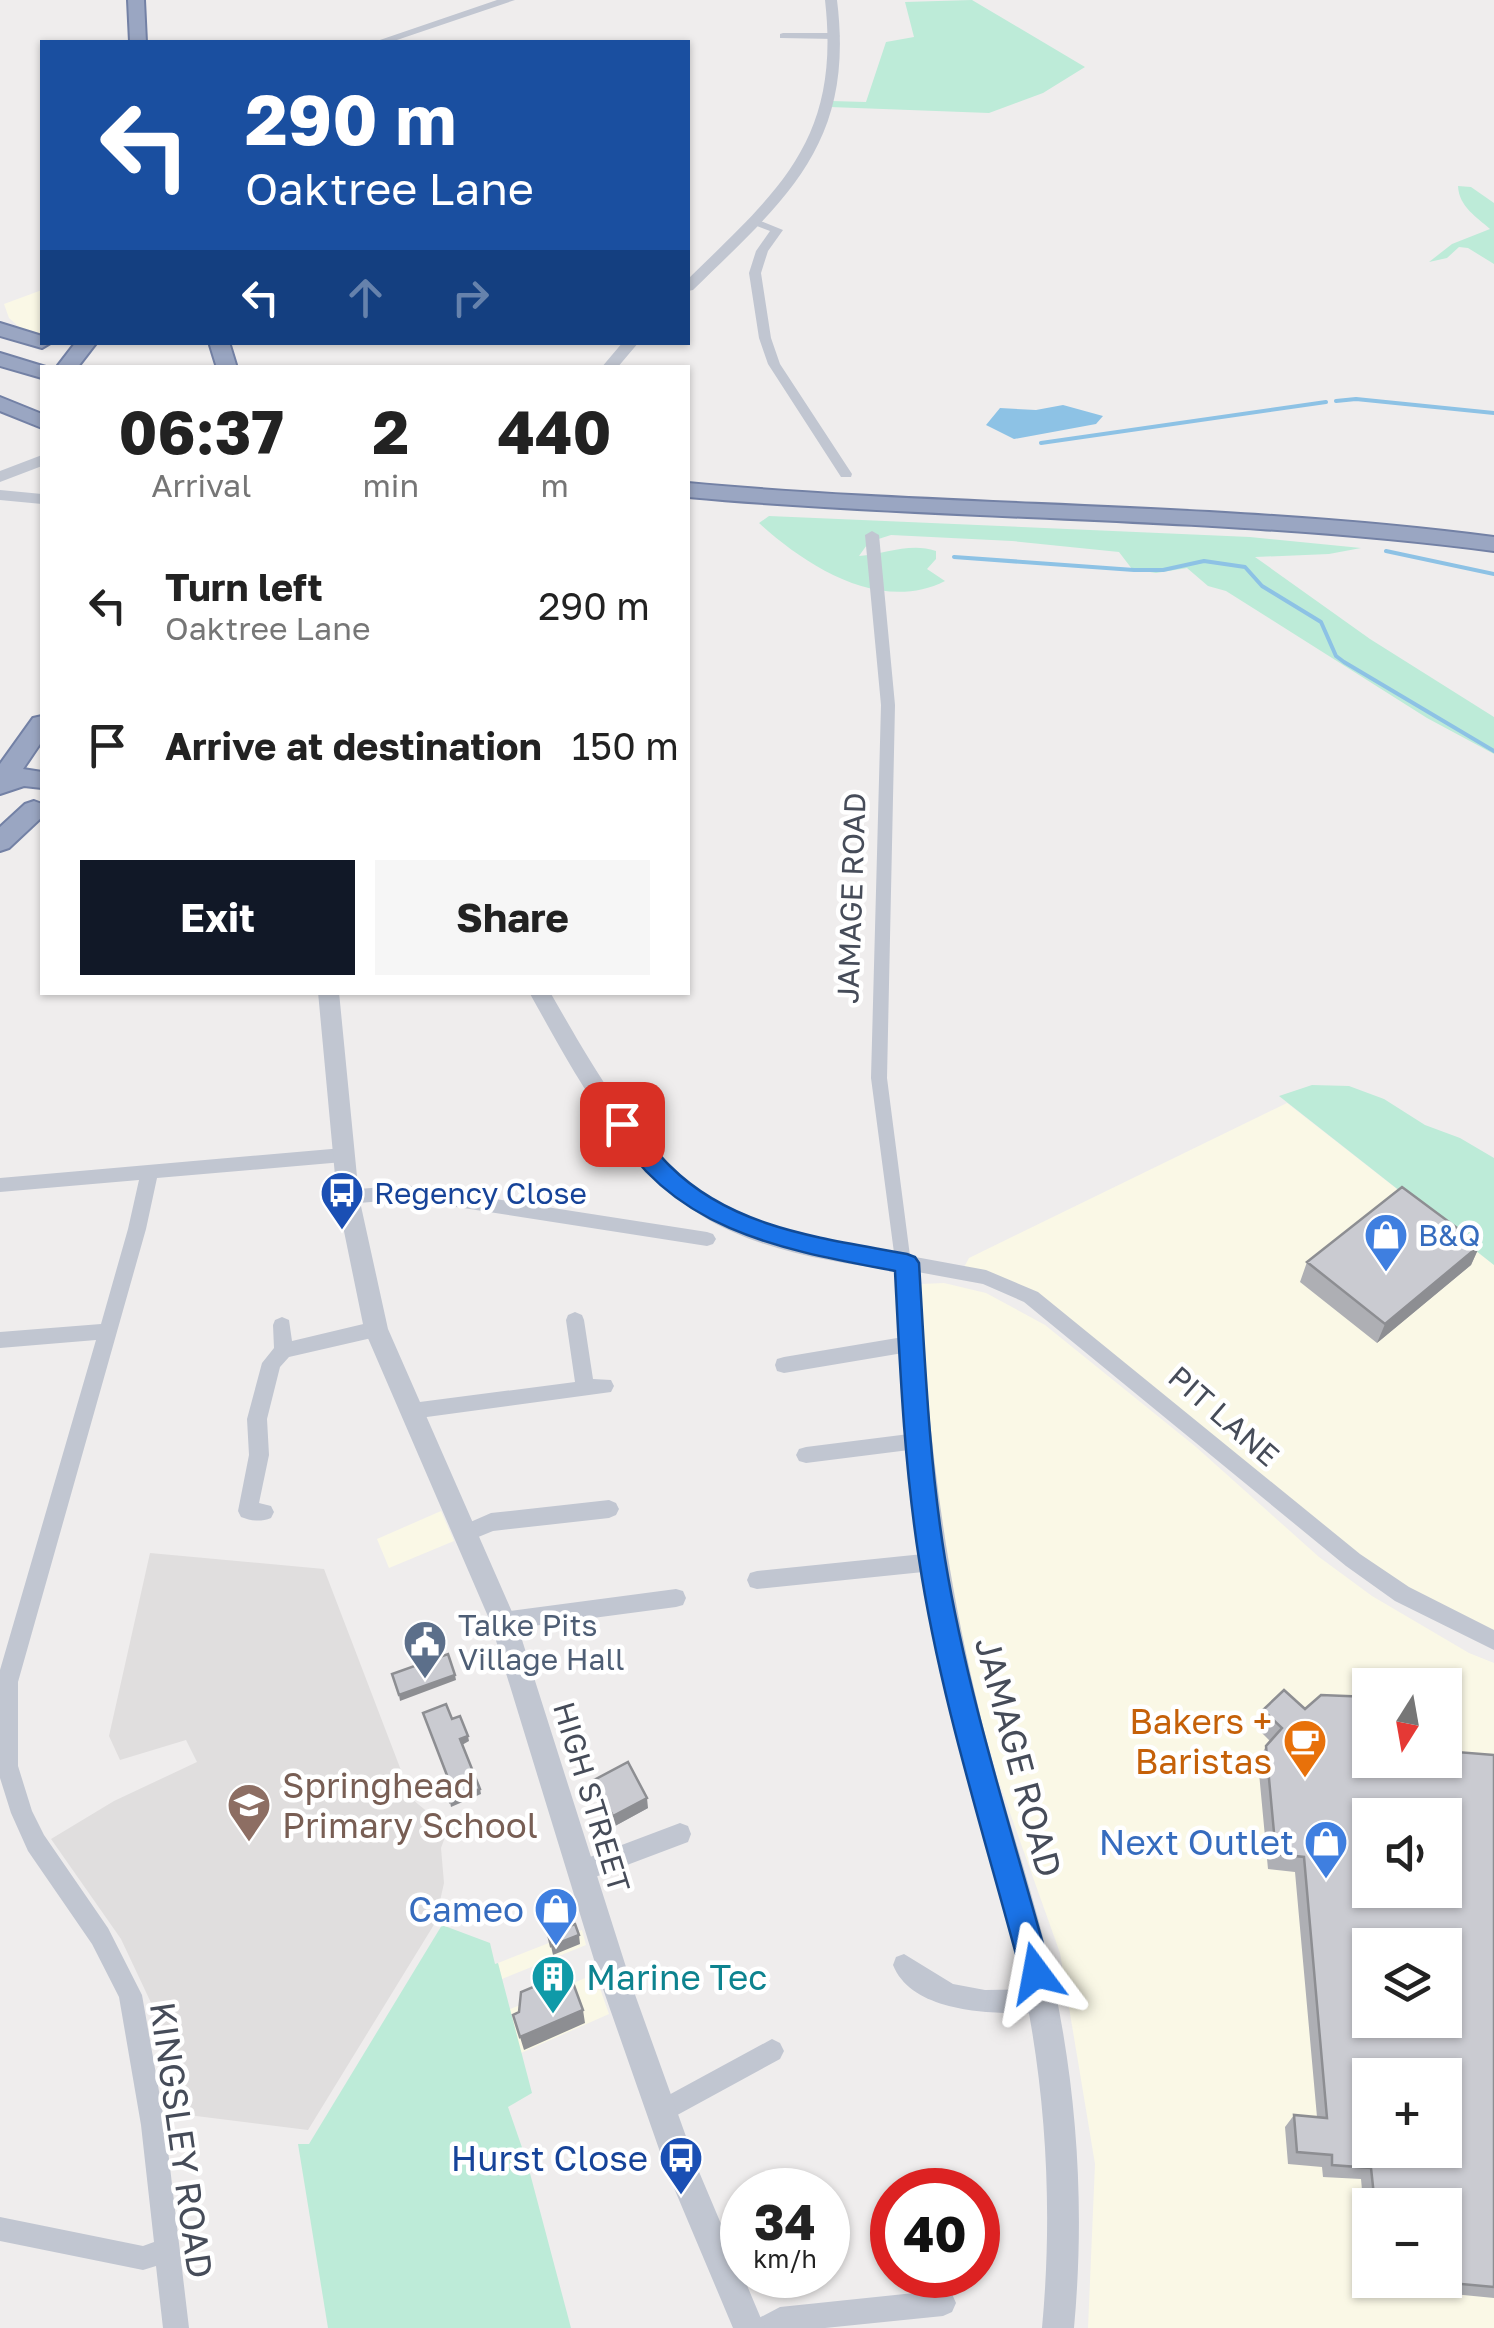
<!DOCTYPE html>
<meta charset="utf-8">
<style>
body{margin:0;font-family:"Golos Text",sans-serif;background:#f6f6f6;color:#222;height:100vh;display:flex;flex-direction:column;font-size:38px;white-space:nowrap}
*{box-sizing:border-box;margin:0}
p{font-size:32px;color:#767676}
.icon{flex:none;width:55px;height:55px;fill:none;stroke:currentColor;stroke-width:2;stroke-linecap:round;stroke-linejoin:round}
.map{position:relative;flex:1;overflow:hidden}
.panel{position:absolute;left:40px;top:365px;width:650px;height:630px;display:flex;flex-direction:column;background:#fff;border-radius:0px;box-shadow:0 2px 8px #0004}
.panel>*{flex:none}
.banner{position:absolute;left:40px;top:40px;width:650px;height:305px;border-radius:0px;box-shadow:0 2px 8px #0004;background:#1a4fa0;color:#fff;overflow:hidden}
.needle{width:65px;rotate:191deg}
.fabs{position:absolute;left:1352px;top:1668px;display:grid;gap:20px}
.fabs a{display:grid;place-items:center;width:110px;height:110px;border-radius:0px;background:#fff;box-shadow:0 2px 8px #0004;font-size:50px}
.speed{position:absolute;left:720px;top:2168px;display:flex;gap:20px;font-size:50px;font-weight:700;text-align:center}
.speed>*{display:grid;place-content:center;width:130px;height:130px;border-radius:50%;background:#fff;box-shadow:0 2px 8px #0004;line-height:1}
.speed small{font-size:25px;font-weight:400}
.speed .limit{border:15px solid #d22;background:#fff;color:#111}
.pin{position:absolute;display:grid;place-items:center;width:85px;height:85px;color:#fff;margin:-42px;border-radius:20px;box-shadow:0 5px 15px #0006}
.me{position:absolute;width:110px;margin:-55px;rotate:347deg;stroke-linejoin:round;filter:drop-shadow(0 0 8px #0008)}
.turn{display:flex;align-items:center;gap:35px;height:210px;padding:0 40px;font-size:45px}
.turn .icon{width:130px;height:130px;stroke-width:2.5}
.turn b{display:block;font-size:70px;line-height:85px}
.lanes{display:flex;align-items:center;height:95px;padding:0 40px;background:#0003;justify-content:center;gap:50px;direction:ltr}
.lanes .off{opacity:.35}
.eta{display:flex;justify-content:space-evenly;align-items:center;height:170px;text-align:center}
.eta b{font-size:60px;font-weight:700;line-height:70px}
.button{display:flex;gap:20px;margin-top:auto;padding:20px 40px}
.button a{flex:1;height:115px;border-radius:0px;background:#111827;color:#fff;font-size:40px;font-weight:700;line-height:115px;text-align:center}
.button a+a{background:#f6f6f6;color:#222}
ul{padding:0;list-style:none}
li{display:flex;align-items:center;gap:30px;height:140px;padding:0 40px}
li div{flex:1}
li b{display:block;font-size:38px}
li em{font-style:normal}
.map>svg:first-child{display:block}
.commercial{fill:#faf8e6;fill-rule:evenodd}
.education{fill:#e0dede}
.green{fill:#bdebd8}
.water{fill:#8dc2e5}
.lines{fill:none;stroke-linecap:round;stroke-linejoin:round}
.stream{stroke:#8dc2e5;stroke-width:4}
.trunk-casing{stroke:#7381a5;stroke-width:4}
.minor{fill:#c1c6d1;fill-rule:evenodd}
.tertiary{fill:#c1c6d1;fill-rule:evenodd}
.trunk{fill:#9aa6c2;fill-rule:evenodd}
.wall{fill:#aeafb4}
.shaded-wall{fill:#8d8e92}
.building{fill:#cacbd1;stroke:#8d8e92;stroke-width:2.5;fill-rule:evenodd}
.route{fill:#1a73e8;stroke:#114b97;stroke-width:2.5}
.labels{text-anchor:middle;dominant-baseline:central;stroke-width:9;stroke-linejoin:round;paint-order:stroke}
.street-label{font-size:30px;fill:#464c59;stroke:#fff}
.transit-label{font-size:30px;fill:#164399;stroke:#fff;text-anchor:start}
.shop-label{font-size:30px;fill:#366cbe;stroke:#fff;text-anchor:start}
.service-label{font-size:30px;fill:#4e5e75;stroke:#fff;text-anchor:start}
.near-food-label{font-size:35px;fill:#c56008;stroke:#fff;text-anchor:end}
.near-street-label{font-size:35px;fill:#464c59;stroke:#fff}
.near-education-label{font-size:35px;fill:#785e54;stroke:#fff;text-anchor:start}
.near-shop-label{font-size:35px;fill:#366cbe;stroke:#fff;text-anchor:end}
.near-culture-label{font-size:35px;fill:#0d838f;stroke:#fff;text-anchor:start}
.near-transit-label{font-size:35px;fill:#164399;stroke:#fff;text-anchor:end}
</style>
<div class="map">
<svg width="1494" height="2328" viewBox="0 0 1494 2328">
<rect width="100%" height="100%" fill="#efeded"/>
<path class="commercial" d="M42 290V337L28 335 9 318 4 304Z
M1287 1103 1494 1265V1640L1402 1594 1048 1309 962 1271 969 1258Z
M944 1283 986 1293 1045 1325 1196 1447 1319 1557 1372 1596 1469 1653 1494 1663V2328H1088L1095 2164 1060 1953 999 1782 964 1659 942 1561 917 1306 921 1284ZM1370 1685H1445V1760H1370ZM1370 1815H1445V1890H1370ZM1370 1945H1445V2020H1370ZM1370 2075H1445V2150H1370ZM1370 2205H1445V2280H1370Z
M441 1511 454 1541 389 1568 377 1539Z
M582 1930 586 1945 502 1979 498 1963Z
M595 1974 609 2014 521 2053 508 2010Z"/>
<path class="education" d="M150 1553 324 1569 412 1799 448 1829 441 1848 444 1883 435 1923 308 2130 172 2113 153 2007 121 1939 51 1839 114 1801 197 1762 186 1740 120 1760 109 1736Z"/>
<path class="green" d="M972 0 1085 67 1043 93 989 113 830 107 831 101 866 102 886 42 914 37 905 2Z
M1458 186 1471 187 1494 203V264L1468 248 1459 247 1447 258 1429 262 1452 244 1490 229C1477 217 1459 207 1458 186Z
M769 516 1250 537 1361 548 1329 554 1255 557 1370 639 1494 717V754L1427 718 1226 591 1208 586 1187 568 1156 573 1132 569 1119 552 1012 541 891 535 869 542 859 556C886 554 910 542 936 551V559L927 569 945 581C880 614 805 565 759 523Z
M1312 1085 1349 1086 1384 1099 1425 1125 1460 1138 1494 1158V1265L1279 1096Z
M442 1925 490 1943 495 1964 498 1963 532 2093 508 2107 527 2162 571 2328H328L298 2144H309Z"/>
<path class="water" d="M1063 405 1103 416 1096 424 1014 439 986 425 1000 408 1036 410Z"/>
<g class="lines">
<path class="stream" d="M1336 401 1356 399 1494 413
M1041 443 1326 402
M1386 551 1494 574
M954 557 1134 570H1163L1204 561 1245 567 1262 586 1321 622 1336 656 1344 662 1494 751"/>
<defs>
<path id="trunk" d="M128 0H144L146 42H130Z
M0 323 42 336V342H52L42 348 0 336Z
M76 342H97L77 368H56Z
M209 342H229L237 368H217Z
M0 353 49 368H42V378L0 366Z
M0 397 42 414V428L0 411Z
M688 483C957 508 1226 502 1494 537V551C1226 516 956 521 688 497Z
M42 716V741L23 769 42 772V788L24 786 0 794V764L33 718Z
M34 801 42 804V817L9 848 0 851V827L25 804Z"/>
</defs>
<use href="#trunk" class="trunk-casing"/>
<path class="minor" d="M783 33H835L840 36 835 39 780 38V34Z
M753 218 783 230 768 251 761 273 771 338 780 364 852 474 851 477H841L768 364 759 338 749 273 756 251 770 231 749 223 747 221Z
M872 531 879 535 895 705 887 1078 910 1256 986 1270 1038 1292 1360 1554 1409 1587 1494 1630V1650L1395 1601 1346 1566 1024 1302 983 1284 896 1268 871 1078 881 705 865 535Z
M343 1148 349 1150 352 1155 349 1160 343 1162 157 1178 146 1229 18 1682V1766L32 1811 44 1835 108 1928 142 1995 165 2125 189 2328H163L156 2266 143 2270 0 2241V2217L143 2246 154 2242 141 2125 119 1997 92 1944 28 1851 11 1813 0 1778V1670L96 1340 0 1348V1332L101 1324 128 1229 139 1180 0 1192V1178Z
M405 1185 707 1232 713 1234 716 1239 713 1244 707 1246 405 1199 348 1204 342 1202 339 1197 342 1192 348 1190Z
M575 1312 582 1315 584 1320 593 1379 611 1380 614 1386 611 1392 412 1419 405 1417 402 1411 405 1405 412 1403 575 1382 566 1320 568 1315Z
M282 1317 289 1320 292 1341 376 1321 383 1324 385 1329 383 1334 376 1337 289 1357 280 1367 267 1419 269 1455 259 1503 271 1506 274 1512 271 1518C261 1522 251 1521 241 1517L238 1511 249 1455 247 1419 262 1363 274 1348 273 1325 275 1320Z
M909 1336 916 1338 918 1344 916 1350 909 1352 784 1373 777 1371 775 1365 777 1359 784 1357Z
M917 1433 924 1435 927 1441 924 1447 917 1449 806 1463 799 1461 796 1455 799 1449 806 1447Z
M609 1500 616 1503 619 1509 616 1515 609 1518 493 1531 466 1542 459 1539 456 1533 459 1527 491 1513Z
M933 1553 940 1556 943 1562 940 1568 933 1571 757 1589 750 1587 747 1580 750 1573 757 1571Z
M676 1589 683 1591 686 1598 683 1605 676 1607 503 1630 496 1628 493 1621 496 1614 503 1612Z
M680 1823 688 1826 691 1834 688 1842 582 1882 574 1879 571 1871 574 1863Z
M904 1954 953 1984 985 1990 1042 1989 1050 1993 1054 2001 1050 2009 1042 2013C998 2014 913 2015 893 1965L896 1957Z
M772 2039 780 2043 784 2051 780 2059 670 2119 662 2123 654 2119 650 2111 654 2103Z
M943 2290 952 2294 956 2303 952 2312 943 2316 825 2328H753L757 2319 780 2307Z"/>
<path class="tertiary" d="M497 0H515L391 42H374Z
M825 0H837C855 144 787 198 693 290L688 291V279C779 190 841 140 825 0Z
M623 342H639L617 368H601Z
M42 455V466L0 482V471Z
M0 490 42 494V504L0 500Z
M318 992H339L359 1197 388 1329 516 1621 633 1989 697 2167 765 2328H733L666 2169 603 1989 490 1621 364 1329 337 1197Z
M529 992H550C600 1079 653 1177 750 1219 799 1241 854 1247 907 1254L915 1256 919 1263C925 1410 942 1554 976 1697 995 1781 1024 1862 1045 1945 1076 2072 1086 2198 1074 2328H1042C1054 2199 1045 2072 1015 1946 996 1862 968 1781 949 1698 916 1557 900 1415 896 1271 841 1263 784 1255 733 1232 633 1188 580 1083 529 992Z"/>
<use href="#trunk" class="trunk"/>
</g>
<path class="wall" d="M1480 1245 1471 1265 1377 1343 1300 1282 1307 1262Z
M1305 1709 1370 1760 1494 1755V2298L1371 2286 1370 2280H1445V2205H1370V2277L1361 2179 1323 2177 1322 2167 1288 2164 1285 2127 1294 2115 1317 2117 1295 1872 1268 1869 1258 1762 1266 1746 1270 1741 1256 1727 1263 1710Z
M594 1780 648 1808 615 1826 596 1791Z"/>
<path class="shaded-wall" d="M1480 1245 1471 1265 1377 1343 1385 1324Z
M455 1675 456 1680 400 1701 399 1695Z
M468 1736 469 1741 462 1745 460 1739Z
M480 1789 481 1794 451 1807 450 1802Z
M647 1798 648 1808 615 1826 613 1816Z
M579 1935 580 1944 553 1955 551 1946Z
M583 2010 585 2023 524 2050 520 2037Z"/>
<path class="building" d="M1402 1187 1480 1245 1385 1324 1307 1262Z
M448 1654 455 1675 399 1695 392 1674Z
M1284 1690 1305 1709 1321 1695 1370 1697V1760H1445V1751L1494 1755V2287L1418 2280H1445V2205H1375L1371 2168 1332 2165V2155L1297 2152 1294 2115 1327 2118 1304 1857 1276 1854 1266 1746 1282 1728 1263 1710ZM1370 1815H1445V1890H1370ZM1370 1945H1445V2020H1370ZM1370 2075H1445V2150H1370Z
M446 1704 452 1719 460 1716 468 1736 460 1739 480 1789 450 1802 442 1781 448 1778 423 1713Z
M628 1762 647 1798 613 1816 594 1780Z
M575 1924 579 1935 551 1946 548 1934Z
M569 1972 583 2010 520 2037 513 2015 519 2012 521 1992Z"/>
<path class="route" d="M622 1116 630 1118C643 1134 655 1151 670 1166 733 1229 823 1238 907 1254L915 1257 919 1263C925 1362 929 1461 945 1559 968 1699 1014 1837 1051 1973L1047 1984 1036 1988 1025 1984 1021 1973C985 1837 940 1699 919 1559 904 1463 900 1367 895 1271 785 1250 672 1232 611 1124Z"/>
<defs>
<symbol id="bus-pin" viewBox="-11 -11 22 30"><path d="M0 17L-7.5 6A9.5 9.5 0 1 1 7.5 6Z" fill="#1a4fb4" stroke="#fff"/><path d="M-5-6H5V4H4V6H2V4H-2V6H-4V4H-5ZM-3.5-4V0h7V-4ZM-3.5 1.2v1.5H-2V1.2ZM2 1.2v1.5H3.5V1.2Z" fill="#fff"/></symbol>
<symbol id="shop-pin" viewBox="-11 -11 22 30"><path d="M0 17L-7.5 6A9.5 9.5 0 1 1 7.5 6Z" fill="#3f7fe0" stroke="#fff"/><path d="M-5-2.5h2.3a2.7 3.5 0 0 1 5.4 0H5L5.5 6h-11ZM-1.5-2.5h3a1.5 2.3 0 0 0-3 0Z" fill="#fff"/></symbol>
<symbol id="civic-pin" viewBox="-11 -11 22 30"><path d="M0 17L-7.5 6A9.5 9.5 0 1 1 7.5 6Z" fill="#5c6f8a" stroke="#fff"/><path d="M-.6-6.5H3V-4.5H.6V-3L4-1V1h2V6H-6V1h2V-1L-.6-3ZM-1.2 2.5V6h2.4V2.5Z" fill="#fff"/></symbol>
<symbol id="cafe-pin" viewBox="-11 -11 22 30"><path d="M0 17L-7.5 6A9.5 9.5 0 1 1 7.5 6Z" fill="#e8710a" stroke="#fff"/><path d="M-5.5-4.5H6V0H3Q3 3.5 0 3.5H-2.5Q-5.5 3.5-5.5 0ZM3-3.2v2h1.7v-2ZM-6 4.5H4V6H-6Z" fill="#fff"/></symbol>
<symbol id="school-pin" viewBox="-11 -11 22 30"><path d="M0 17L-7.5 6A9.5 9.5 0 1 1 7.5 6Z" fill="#8d6e63" stroke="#fff"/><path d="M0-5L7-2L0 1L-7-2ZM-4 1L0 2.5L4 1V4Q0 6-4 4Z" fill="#fff"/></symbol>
<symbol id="building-pin" viewBox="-11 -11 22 30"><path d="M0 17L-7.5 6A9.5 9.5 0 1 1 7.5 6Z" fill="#0f9aa8" stroke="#fff"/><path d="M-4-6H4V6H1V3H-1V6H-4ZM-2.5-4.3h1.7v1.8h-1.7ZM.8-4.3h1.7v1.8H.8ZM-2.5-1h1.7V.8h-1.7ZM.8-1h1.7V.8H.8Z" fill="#fff"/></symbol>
</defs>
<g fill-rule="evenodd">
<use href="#bus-pin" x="317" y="1168" width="50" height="68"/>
<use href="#shop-pin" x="1361" y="1210" width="50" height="68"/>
<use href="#civic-pin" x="400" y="1617" width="50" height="68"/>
<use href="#cafe-pin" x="1280" y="1716" width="50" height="68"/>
<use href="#school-pin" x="224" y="1780" width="50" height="68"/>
<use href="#shop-pin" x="1301" y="1817" width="50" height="68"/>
<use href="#shop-pin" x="531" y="1884" width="50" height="68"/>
<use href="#building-pin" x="528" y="1952" width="50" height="68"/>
<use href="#bus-pin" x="656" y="2133" width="50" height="68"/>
</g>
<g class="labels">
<g class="street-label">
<text transform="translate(851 898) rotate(-88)">JAMAGE ROAD</text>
<text transform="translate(1224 1416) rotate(41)">PIT LANE</text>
<text transform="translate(592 1797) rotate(73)">HIGH STREET</text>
</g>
<g class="transit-label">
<text x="374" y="1193">Regency Close</text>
</g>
<g class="shop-label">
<text x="1418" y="1235">B&amp;Q</text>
</g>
<g class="service-label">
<text x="458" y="1625">Talke Pits<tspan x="458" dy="34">Village Hall</tspan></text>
</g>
<g class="near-food-label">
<text x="1272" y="1721">Bakers +<tspan x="1272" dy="40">Baristas</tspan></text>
</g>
<g class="near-street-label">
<text transform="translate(1019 1757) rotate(75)">JAMAGE ROAD</text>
<text transform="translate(182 2140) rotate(82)">KINGSLEY ROAD</text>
</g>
<g class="near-education-label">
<text x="282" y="1785">Springhead<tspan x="282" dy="40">Primary School</tspan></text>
</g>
<g class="near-shop-label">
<text x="1294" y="1842">Next Outlet</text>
<text x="524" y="1909">Cameo</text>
</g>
<g class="near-culture-label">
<text x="586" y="1977">Marine Tec</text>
</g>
<g class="near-transit-label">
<text x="648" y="2158">Hurst Close</text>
</g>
</g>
</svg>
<div class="fabs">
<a><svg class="needle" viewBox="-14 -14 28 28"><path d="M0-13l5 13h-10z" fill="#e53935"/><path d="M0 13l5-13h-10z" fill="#767676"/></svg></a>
<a><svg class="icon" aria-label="sound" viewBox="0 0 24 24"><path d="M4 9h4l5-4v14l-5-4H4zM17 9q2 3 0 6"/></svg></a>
<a><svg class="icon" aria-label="layers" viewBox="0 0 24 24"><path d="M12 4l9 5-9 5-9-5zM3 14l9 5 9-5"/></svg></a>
<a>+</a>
<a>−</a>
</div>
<div class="speed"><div>34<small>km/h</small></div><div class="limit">40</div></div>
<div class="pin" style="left:622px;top:1124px;background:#d93025"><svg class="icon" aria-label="arrive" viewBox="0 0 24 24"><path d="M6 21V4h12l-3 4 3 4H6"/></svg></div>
<svg class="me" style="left:1036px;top:1973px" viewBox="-20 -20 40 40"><path d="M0-17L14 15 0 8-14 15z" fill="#1a73e8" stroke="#fff" stroke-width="4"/></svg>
<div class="banner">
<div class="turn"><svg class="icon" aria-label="left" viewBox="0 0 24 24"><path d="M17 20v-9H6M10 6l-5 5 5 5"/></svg><div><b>290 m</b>Oaktree Lane</div></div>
<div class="lanes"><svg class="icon" aria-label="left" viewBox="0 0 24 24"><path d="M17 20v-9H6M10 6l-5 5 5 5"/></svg><svg class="icon off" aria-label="ahead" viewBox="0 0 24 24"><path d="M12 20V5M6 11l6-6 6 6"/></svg><svg class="icon off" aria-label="right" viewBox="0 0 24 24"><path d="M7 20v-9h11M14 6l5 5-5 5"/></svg></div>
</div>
<section class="panel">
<div class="eta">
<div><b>06:37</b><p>Arrival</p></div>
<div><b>2</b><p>min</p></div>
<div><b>440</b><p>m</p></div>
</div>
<ul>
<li><svg class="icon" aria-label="left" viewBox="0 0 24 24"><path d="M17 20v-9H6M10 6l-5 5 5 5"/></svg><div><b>Turn left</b><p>Oaktree Lane</p></div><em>290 m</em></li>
<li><svg class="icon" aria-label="arrive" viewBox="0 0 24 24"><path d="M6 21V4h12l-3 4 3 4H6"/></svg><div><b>Arrive at destination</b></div><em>150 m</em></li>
</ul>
<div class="button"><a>Exit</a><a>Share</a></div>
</section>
</div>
